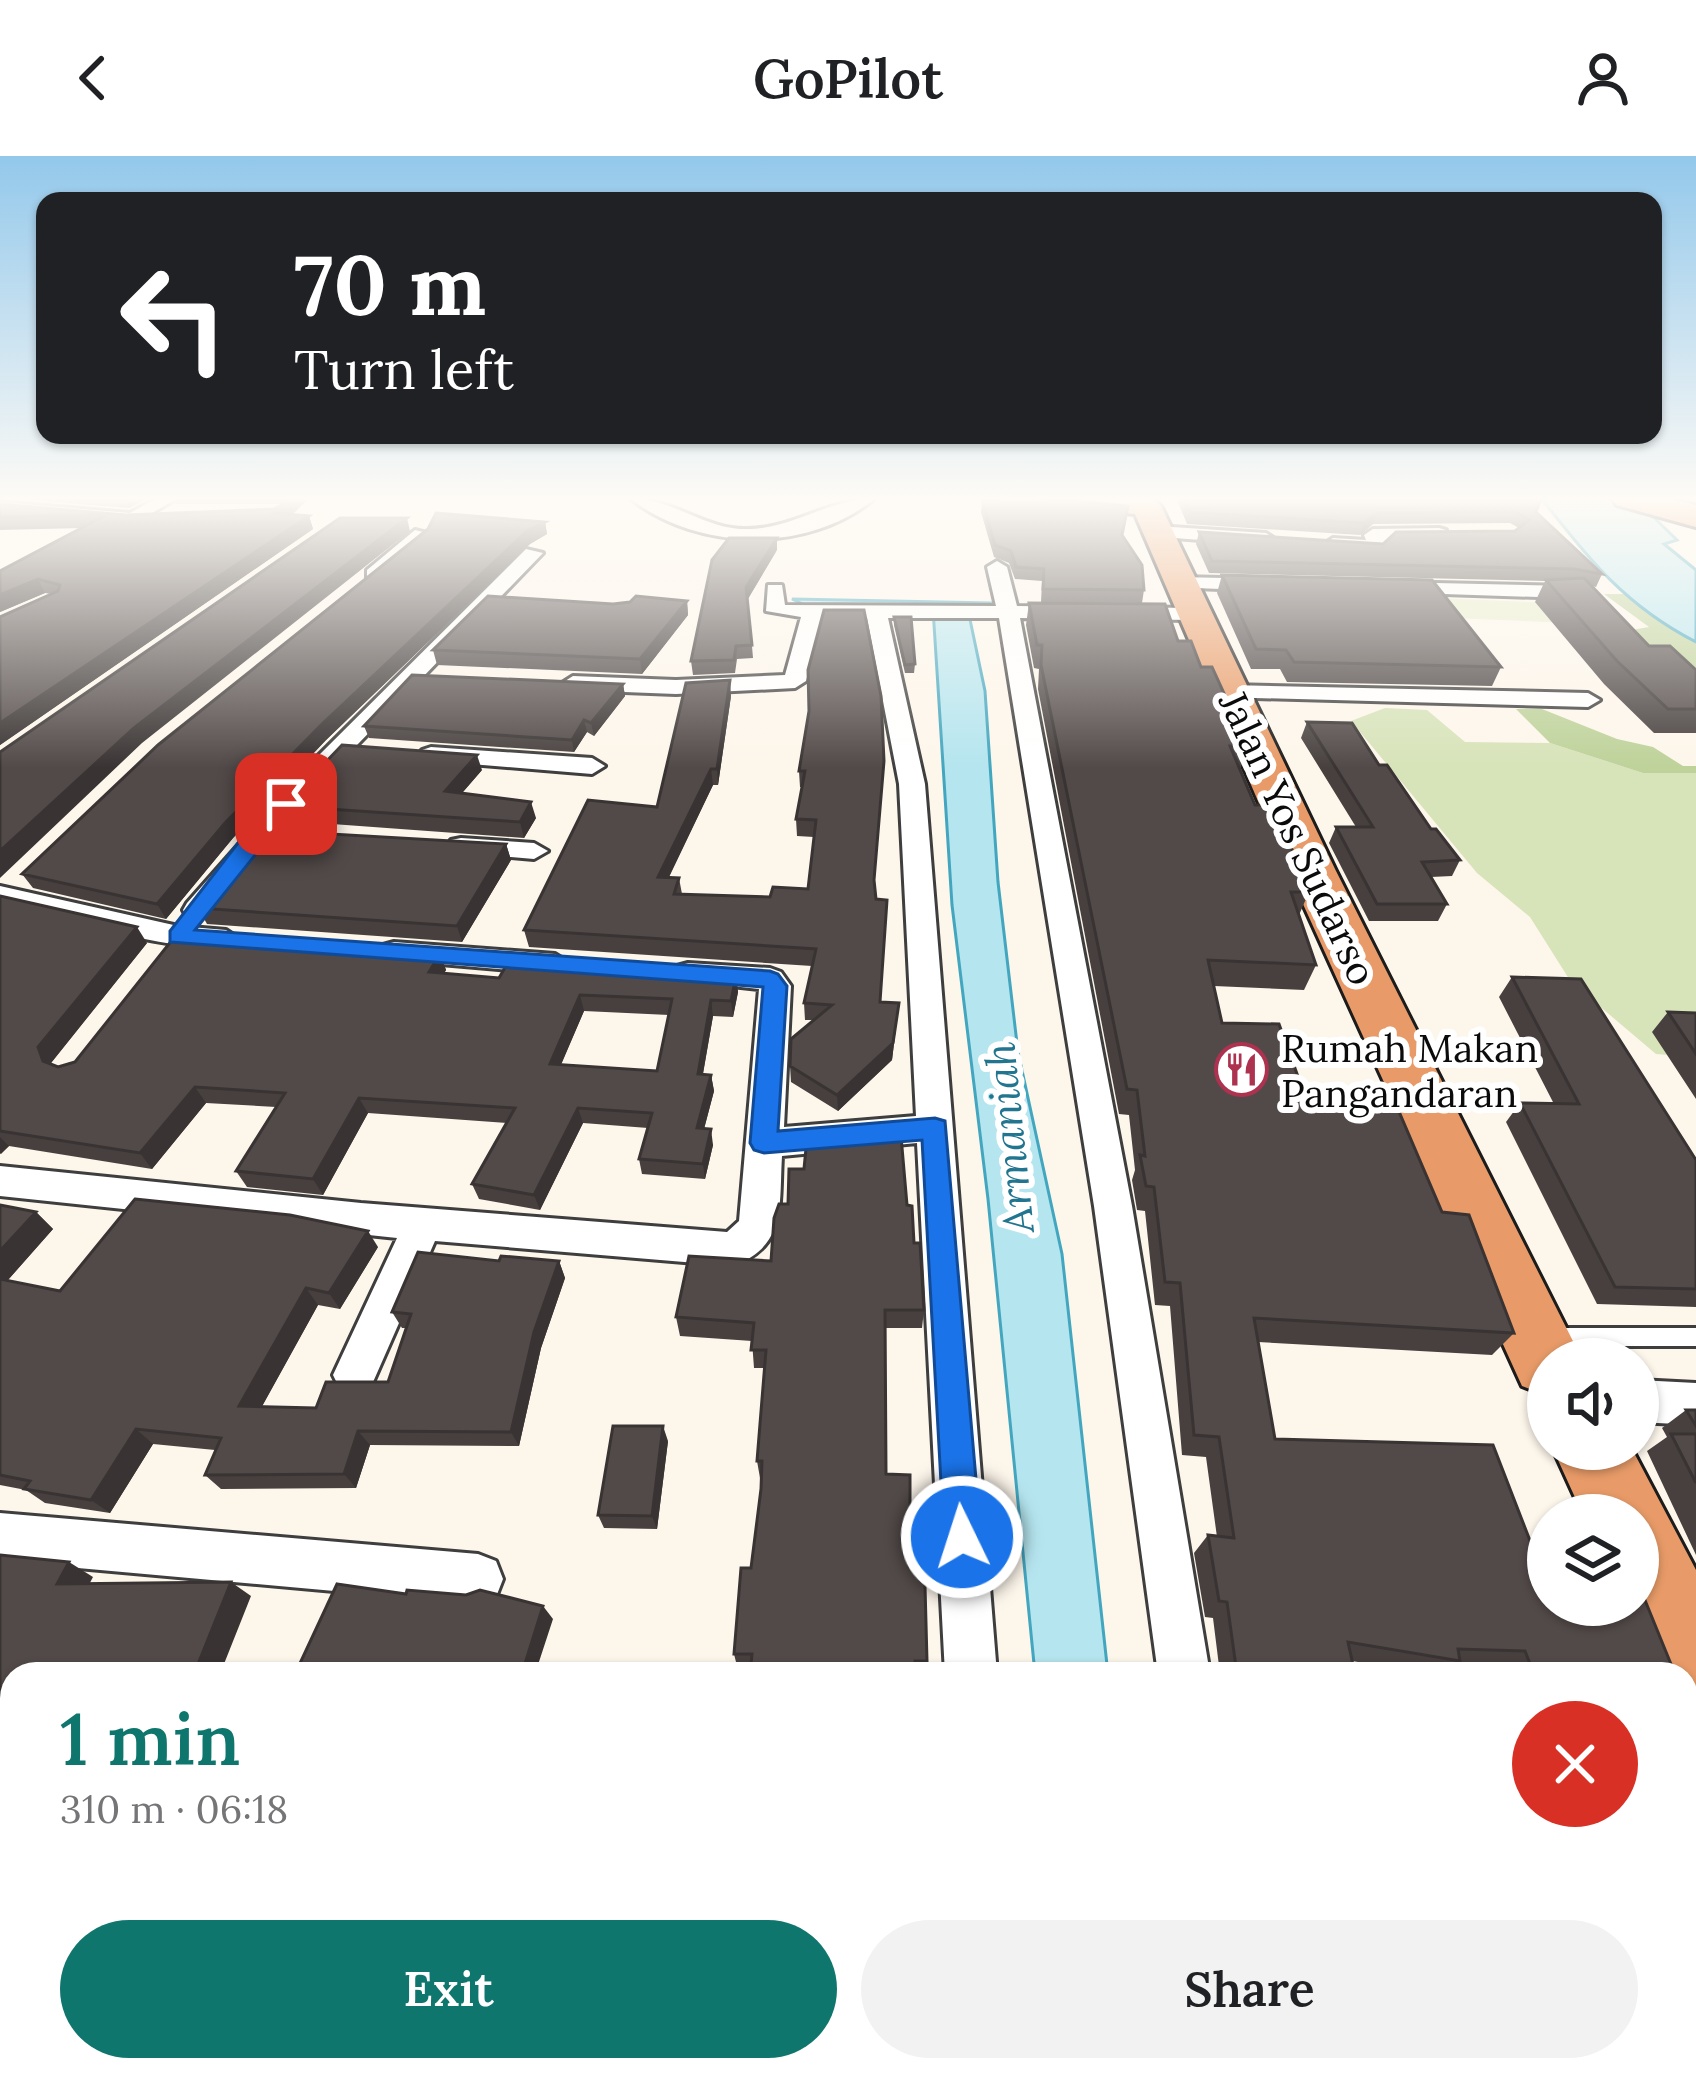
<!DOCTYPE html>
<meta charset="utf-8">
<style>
body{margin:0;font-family:Lora,serif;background:#f2f2f2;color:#202124;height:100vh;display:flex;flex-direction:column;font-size:45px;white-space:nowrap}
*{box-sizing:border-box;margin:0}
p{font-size:39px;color:#757577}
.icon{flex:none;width:66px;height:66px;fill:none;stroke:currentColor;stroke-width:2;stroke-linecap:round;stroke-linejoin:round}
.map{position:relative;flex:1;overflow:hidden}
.details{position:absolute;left:0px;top:1506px;width:1698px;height:420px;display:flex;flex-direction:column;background:#fff;border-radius:36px 36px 0 0;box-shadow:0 3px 9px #0004}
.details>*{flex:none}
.hud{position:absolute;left:36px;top:36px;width:1626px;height:252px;border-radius:24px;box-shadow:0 3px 9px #0004;background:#202124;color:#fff;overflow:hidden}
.buttons{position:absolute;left:1527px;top:1182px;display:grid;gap:24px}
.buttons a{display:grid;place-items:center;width:132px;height:132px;border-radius:50%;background:#fff;box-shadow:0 3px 9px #0004;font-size:60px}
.pin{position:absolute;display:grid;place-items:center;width:102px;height:102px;color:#fff;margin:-51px;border-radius:24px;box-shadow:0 6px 18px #0006}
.me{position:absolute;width:132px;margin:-66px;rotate:356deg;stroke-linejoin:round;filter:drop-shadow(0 0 9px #0008)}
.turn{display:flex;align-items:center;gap:42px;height:252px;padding:0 60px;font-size:54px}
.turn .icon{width:156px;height:156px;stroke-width:2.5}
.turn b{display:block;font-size:84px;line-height:102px}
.round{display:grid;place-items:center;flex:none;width:126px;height:126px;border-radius:63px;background:#f2f2f2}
.summary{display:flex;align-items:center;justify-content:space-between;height:204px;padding:0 60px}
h1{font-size:72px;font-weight:600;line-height:90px;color:#0f766e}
.button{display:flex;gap:24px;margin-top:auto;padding:24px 60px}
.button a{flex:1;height:138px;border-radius:72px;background:#0f766e;color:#fff;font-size:48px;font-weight:600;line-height:138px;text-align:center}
.button a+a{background:#f2f2f2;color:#202124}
header{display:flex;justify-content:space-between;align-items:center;height:156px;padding:0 60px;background:#fff;font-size:54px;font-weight:600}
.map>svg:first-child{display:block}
.green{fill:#d7e3b9}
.forest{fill:#bed29a}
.pitch{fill:#e7ecc9}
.water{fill:#b5e5ef;stroke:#43a6bf;stroke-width:3}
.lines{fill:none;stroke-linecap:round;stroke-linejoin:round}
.service-casing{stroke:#3e3e3e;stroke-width:6}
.minor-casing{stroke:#3e3e3e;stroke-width:6}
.trunk-casing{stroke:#1c1c1c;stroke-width:6}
.service{fill:#fff;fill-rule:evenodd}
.minor{fill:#fff;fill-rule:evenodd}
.trunk{fill:#e89b68;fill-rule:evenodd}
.wall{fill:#47403f;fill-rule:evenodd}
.shaded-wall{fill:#393433}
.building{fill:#524a49;stroke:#393433;stroke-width:3;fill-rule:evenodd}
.route{fill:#1a73e8;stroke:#114b97;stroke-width:3}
.labels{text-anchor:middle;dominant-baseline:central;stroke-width:12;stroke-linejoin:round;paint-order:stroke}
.street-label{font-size:39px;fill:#0b0b0b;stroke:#fff}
.poi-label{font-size:39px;fill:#0b0b0b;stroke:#fff;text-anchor:start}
.water-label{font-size:42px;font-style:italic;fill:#22758f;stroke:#fff}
</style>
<header><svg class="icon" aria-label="back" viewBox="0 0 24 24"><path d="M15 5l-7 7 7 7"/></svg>GoPilot<svg class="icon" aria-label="person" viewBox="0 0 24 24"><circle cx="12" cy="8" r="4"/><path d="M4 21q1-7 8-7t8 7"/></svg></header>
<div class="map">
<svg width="1696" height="1926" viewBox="0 0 1696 1926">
<rect width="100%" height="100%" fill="#fdf6eb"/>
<path class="green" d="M1385 552 1427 554 1465 586 1550 587 1643 617H1696V901L1656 898 1571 826 1530 761 1477 717 1351 565Z"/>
<path class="forest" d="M1604 438H1632L1696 471V521L1614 477 1649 471Z
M1516 553H1542L1617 583 1653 591 1683 610H1696V617H1643L1550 587Z"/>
<path class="pitch" d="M1439 442 1555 447 1571 467 1452 462Z"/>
<path class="water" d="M1542 343H1635L1677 384 1664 388 1696 414V486C1626 450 1589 404 1542 343Z
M792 443 991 447 993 453 968 454 985 535 998 726 1018 896 1062 1098 1108 1518H1035L988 1043 952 749 933 453 809 451Z"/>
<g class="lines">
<defs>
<path id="service" d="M1546 1172H1696V1190H1546L1538 1188 1535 1181 1538 1174Z"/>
<path id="minor" d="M155 343H176L133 368 0 356V346L130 357Z
M631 343C673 342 705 374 747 373 793 373 830 342 874 343 807 398 698 395 631 343Z
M1156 370 1266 377 1275 383 1266 389 1149 380 1147 376Z
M1439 372 1446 374V382L1385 384 1388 390C1374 400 1338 398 1324 388L1333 382 1366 384 1364 379 1373 373Z
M415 374 431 378 381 422H367V414Z
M526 393 543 397 327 620 209 761H187L183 754 187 747 309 609Z
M997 405 1007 411 1017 450 1194 452 1204 458 1194 464 1020 462 1132 1050 1210 1518H1158L1094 1050 999 462H888L925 628 997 1518H945L917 987 782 1000C779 1049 787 1091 732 1110L435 1085 370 1233 355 1239 340 1233 333 1219 397 1082 0 1040V1010L361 1047 727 1076 739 1065 759 833 677 824 672 817 677 810 688 807 770 812 781 816 791 830 784 971 916 960 899 628 867 462 822 461 806 525 795 532 676 538 573 534 562 527 573 520 676 524 785 519 801 461 766 455 768 429H782L785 449 996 450 987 411Z
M1178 421 1270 423 1280 429 1270 435 1171 431 1168 427Z
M1391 426 1568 430 1578 436 1568 442 1384 436 1381 432Z
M1229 529 1588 537 1600 544 1588 551 1221 541V531Z
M431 591 592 602 605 610 592 618 422 604 418 599 422 594Z
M461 682 534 687 548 695 534 703 451 696 447 690 451 684Z
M0 730 178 770 226 774 241 784C220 811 39 757 0 748Z
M394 786 555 798 571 808 555 818 383 803 379 796 383 789Z
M1638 1224 1696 1227V1269L1638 1266Z
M0 1357 478 1398 496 1405 503 1423 496 1441 478 1448 0 1405Z
M0 1817 12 1818V1880L0 1879Z
M964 1914H1028L1029 1926H965Z"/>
<path id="trunk" d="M1062 343H1153L1161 350 1336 715 1582 1203H1548V1240L1522 1230 1288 715 1135 358 1077 352Z
M1612 343H1670L1696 349V371L1617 349Z
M1553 1293H1632L1696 1414V1546L1686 1542V1518H1658L1625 1449H1638V1359H1583Z"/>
</defs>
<use href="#service" class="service-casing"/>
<use href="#minor" class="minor-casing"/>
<use href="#trunk" class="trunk-casing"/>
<use href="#service" class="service"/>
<use href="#minor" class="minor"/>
<use href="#trunk" class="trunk"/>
</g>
<path class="wall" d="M16 343H147L129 352Z
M174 343H305L306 345 292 359 309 360 313 373 0 589V461L51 438 45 437 0 456V415L82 372 0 374V348L126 359 274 353 282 348H176Z
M1040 343H1074L1123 379 1144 434 1142 447 1041 446 1042 425 1015 423 1009 407 994 401 981 356 982 344 1040 346Z
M1179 343H1541L1536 356 1602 418 1596 431 1592 430 1649 490 1696 514V577H1654L1604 528 1535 446 1545 425 1209 417 1196 388 1199 376 1383 388 1515 375 1519 372 1510 367 1373 368 1360 379 1187 368 1178 346Z
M545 366 547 378 530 388 326 584 233 682 166 763 33 732 22 718Z
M777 394 748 443 753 502 737 503 735 517 693 519 691 505Z
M1222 419 1501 511 1492 530 1287 526 1280 513H1251L1217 437Z
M687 445 688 459 642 518 437 509 433 494 613 448Z
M1029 447 1178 485 1201 511 1248 590 1240 614 1255 649 1309 736 1299 759 1316 809 1304 834 1214 830 1222 867 1442 1056 1514 1177 1492 1199 1258 1186 1275 1283 1534 1395 1675 1518H1502L1499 1509 1455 1508 1438 1518H1428L1352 1505 1355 1518H1220L1213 1462 1205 1461 1194 1397 1208 1379 1217 1381 1206 1301 1182 1299 1170 1150 1155 1149 1145 1055 1137 1054 1132 1024 1135 1014 1129 959 1119 958 1038 533 1039 513 1034 512 1026 469Z
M894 461 915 508 914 517H905L894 469Z
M623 528 625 540 594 580 587 576 574 596 369 582 364 570Z
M731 540 718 629H713L668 722H679L682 738 770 741 808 733 814 681 797 680 796 663 802 631H800L799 615 809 555 874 730 880 846 899 847 892 904 838 955 791 926 790 910 814 864H805L804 847 812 810 529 791 524 774 657 651Z
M1307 566 1379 609 1431 673 1460 704 1452 720 1431 721 1447 748 1438 765H1369L1329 687 1336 671H1356L1301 582Z
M482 614 462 637 536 662 524 682 291 665 284 650Z
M506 688 511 704 462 786 207 768 198 752Z
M0 740 147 787 51 907 58 911 440 798 446 814 444 817 499 822 736 820 738 836 733 861 713 860 703 918 711 919 714 935 704 973 713 989 705 1023 642 1018 639 1003 648 972 583 967 540 1054 479 1043 472 1028 507 967 368 957 323 1039 247 1031 236 1015 276 951 206 947 152 1013 9 990 0 998ZM584 855 669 859 657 915 561 908Z
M1512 821 1696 1004V1151L1597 1148 1506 966 1520 947 1554 948 1499 841Z
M1668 856 1696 857V943L1652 876Z
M0 1049 36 1056 53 1073 7 1125 60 1135 378 1091 340 1153 318 1149 262 1250 316 1252 388 1226 406 1172H402L392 1156 499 1105H559L565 1122 541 1192 519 1290 370 1289 356 1332 221 1333 205 1319 215 1294 153 1288 110 1357 45 1347 26 1334 0 1329Z
M907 1049 924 1154 922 1172H885L886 1318 910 1353 927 1505 925 1517 737 1510 734 1498 751 1412 761 1333 762 1322H760L757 1305 765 1212H754L752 1185 680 1180 676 1161 771 1105Z
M1686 1254H1696V1399L1647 1295 1667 1281 1662 1272Z
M668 1285 657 1373 604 1372 598 1359Z
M1686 1544 1696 1568V1621L1688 1624 1696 1644V1797H1686Z
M167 1914H229L321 1926H162Z
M1277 1914H1686L1696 1926H1279Z"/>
<path class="shaded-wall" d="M124 343H147L129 352Z
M290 343H305L306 345 279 370 274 357Z
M1377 357 1373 368 1360 379 1364 367Z
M309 360 313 373 0 589V567Z
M407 362 410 375 142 587 0 722V695L134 572Z
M545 366 547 378 530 388 326 584 233 682 166 763 157 748 225 667 320 570 527 375Z
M777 382V394L747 444 746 431Z
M38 423 45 437 0 456V439Z
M687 445 688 459 642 518 640 503Z
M730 524 731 540 718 629 717 613Z
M623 528 625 540 594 580 591 567Z
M584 564 587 576 574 596 572 584Z
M477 599 482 614 450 651 445 635Z
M711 613 713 629 661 738 658 721Z
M531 646 536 662 524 682 520 666Z
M506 688 511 704 462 786 457 770Z
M137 771 147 787 51 907 56 921 43 905 38 891Z
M440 798 446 814 435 832 429 816Z
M736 820 738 836 733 861 731 845Z
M580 839 584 855 555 923 550 908Z
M711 844 713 860 700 934 698 918Z
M899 847 892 904 838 955 837 939Z
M711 919 714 935 700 988 697 972Z
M195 931 206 947 152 1013 140 997Z
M359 942 368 957 323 1039 313 1023Z
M578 952 583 967 540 1054 534 1039Z
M711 973 713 989 705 1023 703 1008Z
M0 981 9 990 1 998 0 997Z
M36 1056 53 1073 0 1133V1095Z
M368 1075 378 1091 340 1153 329 1137Z
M559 1105 565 1122 541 1192 519 1290 511 1276 534 1176Z
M306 1132 318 1149 254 1265 239 1250Z
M663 1270 668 1285 657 1373 652 1360Z
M136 1273 153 1288 110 1357 91 1344Z
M358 1275 370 1289 356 1332 344 1318Z
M69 1406 93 1421 82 1442 57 1428Z
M231 1426 251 1440 220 1518H194Z
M543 1450 553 1463 535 1518 523 1514Z
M44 1914H78L91 1926H57Z"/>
<path class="building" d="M285 343H290L274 357 309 360 0 567V461L58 435 60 429 38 423 0 439V415L108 358 0 361V348L126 359 274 353 288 345Z
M1043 343H1074L1078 345 1128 350 1122 379 1142 409 1144 434 1043 433 1044 413 1016 411 1011 395 995 389 982 344 1045 346Z
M1184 343H1541L1536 356 1602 418 1574 413 1212 405 1199 376 1383 388 1396 376 1515 375 1529 364 1515 355 1377 357 1364 367 1190 356Z
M436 357 545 366 527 375 320 570 225 667 157 748 22 718 158 589 428 373Z
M340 362H407L134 572 0 695V596Z
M729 382H777L746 431 752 489 736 490 734 504 691 505 712 404Z
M1222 419 1432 424 1501 511 1294 506 1286 494 1256 493Z
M1584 422 1649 490H1670L1696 514V553H1668L1617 505 1546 424Z
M488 440 613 448 630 446 636 440 687 445 640 503 433 494Z
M1029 447 1165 448 1178 485H1191L1201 511H1212L1248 590H1230L1255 649H1268L1274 661H1279L1309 736H1291L1316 809 1208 804 1222 867 1279 868 1305 940 1394 944 1442 1056 1469 1059 1514 1177 1254 1162 1275 1283 1493 1289 1534 1395H1548V1449H1638V1427L1675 1518H1534L1525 1495 1458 1493 1460 1505 1348 1486 1355 1518H1237L1227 1446 1219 1445 1208 1379 1234 1382 1219 1281 1194 1279 1180 1127 1165 1126 1154 1031 1146 1030 1140 999 1145 1000 1137 934 1127 933 1041 509 1042 489H1037Z
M824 454H864L881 540 884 605 874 724 876 743 887 744 880 846 899 847 893 887 837 939 790 910 791 883 832 849 804 847 816 793 524 774 588 644 657 651 686 527 730 524 717 613H711L658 721 679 722 674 738 770 741 773 731 808 733 816 664 796 663 805 615H799L809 555 808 514Z
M894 461H911L915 508 905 509Z
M412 519 623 528 591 567 584 564 572 584 364 570Z
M1307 566 1352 567 1379 609H1387L1431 673H1436L1460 704 1422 706 1447 748H1377L1336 671H1373Z
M342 589 477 599 445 635 531 646 520 666 284 650Z
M261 674 506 688 457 770 198 752Z
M0 740 137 771 38 891 43 905 58 911 75 906 176 779 440 798 429 816 499 822 510 803 736 820 731 845 711 844 698 918 711 919 697 972 711 973 703 1008 639 1003 652 957 578 952 534 1039 472 1028 515 952 359 942 313 1023 236 1015 285 937 195 931 140 997 0 975ZM580 839 672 843 657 915 550 908Z
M1512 821 1581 823 1696 1004V1133L1615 1131 1520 947 1579 948Z
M1668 856 1696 857V898Z
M901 980 907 1049 912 1050 914 1087H920L924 1154H885L886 1318 910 1319V1353L923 1354 927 1505H915V1518H750L752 1498H734L741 1412H751L761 1333 762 1305H757L766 1194H751L754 1167 676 1161 689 1100 771 1105 774 1062 779 1048H788L789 1013H804L807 982Z
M135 1043 290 1059 368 1075 329 1137 306 1132 239 1250 316 1252 326 1226H388L411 1158 392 1156 418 1096 499 1105 501 1100 559 1105 534 1176 511 1276 358 1275 344 1318 205 1319 221 1282 136 1273 91 1344 24 1333 30 1325 0 1319V1123L60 1135Z
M0 1049 36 1056 0 1095Z
M1686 1254H1696V1270Z
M613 1270H663L652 1360 598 1359Z
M1671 1278H1696V1327Z
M0 1399 69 1406 57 1428 231 1426 194 1518H12V1812H0Z
M337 1428 406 1438 407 1434 466 1439 480 1434 543 1450 523 1514 573 1518H295Z
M1686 1544 1696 1568V1615L1686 1614Z
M1686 1620 1696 1644V1791L1686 1790Z
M1686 1880 1696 1882V1926H1300L1298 1914H1686Z
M9 1881 12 1884V1914H44L57 1926H0V1893Z
M167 1914H190L282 1926H162Z
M399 1914H917L918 1926H397Z"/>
<linearGradient id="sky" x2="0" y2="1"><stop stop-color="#93c8eb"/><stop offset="0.56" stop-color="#fefbf6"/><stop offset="1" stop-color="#fefbf6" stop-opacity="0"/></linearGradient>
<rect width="1696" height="612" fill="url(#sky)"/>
<path class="route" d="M279 644 296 648 195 774 770 815 778 818 787 830 778 975 935 962 945 965 981 1381 975 1394 962 1399 949 1394 944 1381 922 984 764 997 754 994 750 987 763 831 170 786V775L238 687Z"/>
<defs>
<symbol id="restaurant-ring" viewBox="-11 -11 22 22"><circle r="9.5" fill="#fff" stroke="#ac3250" stroke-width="1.5"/><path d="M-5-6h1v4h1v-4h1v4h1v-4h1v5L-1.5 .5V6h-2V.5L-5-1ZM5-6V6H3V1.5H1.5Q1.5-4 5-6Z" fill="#ac3250"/></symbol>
</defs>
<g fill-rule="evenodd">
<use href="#restaurant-ring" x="1212" y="884" width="59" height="59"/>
</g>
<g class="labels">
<g class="street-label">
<text transform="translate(1298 682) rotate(65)">Jalan Yos Sudarso</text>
</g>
<g class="poi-label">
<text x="1281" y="892">Rumah Makan<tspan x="1281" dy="45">Pangandaran</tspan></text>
</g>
<g class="water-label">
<text transform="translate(1009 982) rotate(-96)">Armaniah</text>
</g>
</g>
</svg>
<div class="buttons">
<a><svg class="icon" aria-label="sound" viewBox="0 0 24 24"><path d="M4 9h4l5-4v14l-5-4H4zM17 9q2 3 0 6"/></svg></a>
<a><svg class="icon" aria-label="layers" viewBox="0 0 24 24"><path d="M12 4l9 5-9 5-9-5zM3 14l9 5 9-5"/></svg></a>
</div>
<div class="pin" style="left:286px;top:648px;background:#d93025"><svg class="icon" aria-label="arrive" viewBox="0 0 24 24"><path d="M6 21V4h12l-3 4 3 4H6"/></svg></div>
<svg class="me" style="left:962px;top:1381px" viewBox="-20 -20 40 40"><circle r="17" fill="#1a73e8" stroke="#fff" stroke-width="3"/><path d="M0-11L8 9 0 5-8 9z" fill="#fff"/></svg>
<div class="hud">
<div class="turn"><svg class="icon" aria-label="left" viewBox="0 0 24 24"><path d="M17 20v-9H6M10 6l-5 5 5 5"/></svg><div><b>70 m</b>Turn left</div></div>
</div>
<section class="details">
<div class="summary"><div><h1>1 min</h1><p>310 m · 06:18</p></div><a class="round" style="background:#d93025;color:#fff"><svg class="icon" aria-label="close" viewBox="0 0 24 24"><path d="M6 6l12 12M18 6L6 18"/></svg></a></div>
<div class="button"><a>Exit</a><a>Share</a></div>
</section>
</div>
